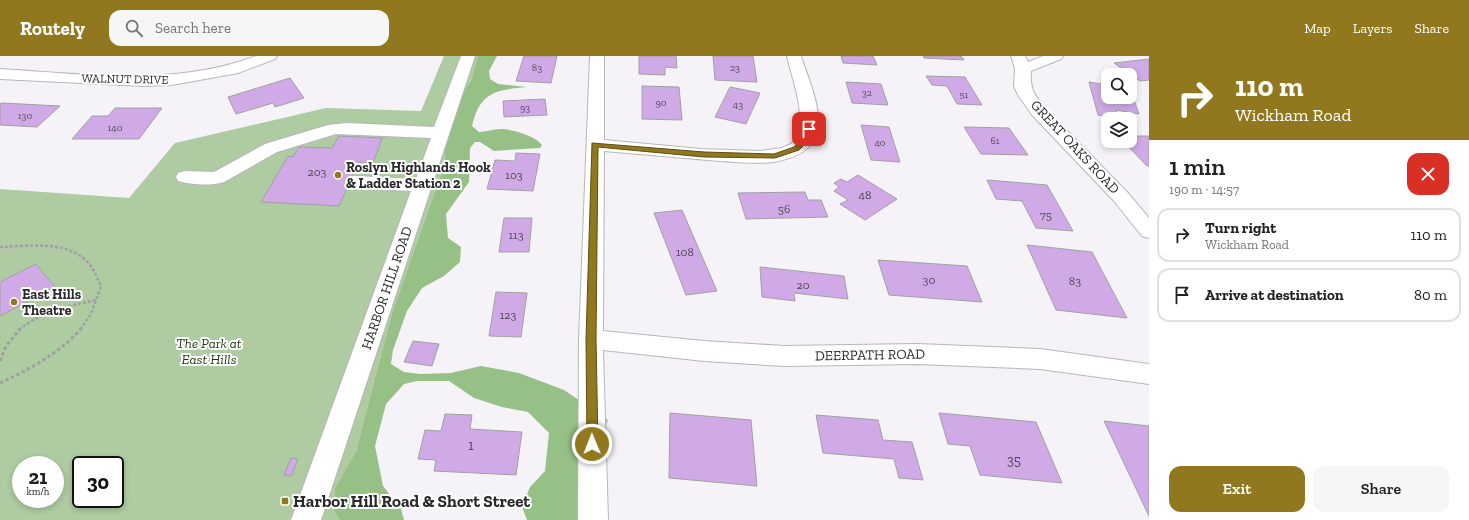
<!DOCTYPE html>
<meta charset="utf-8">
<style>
body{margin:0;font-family:"Zilla Slab",serif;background:#f6f6f6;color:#222;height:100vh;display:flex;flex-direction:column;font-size:15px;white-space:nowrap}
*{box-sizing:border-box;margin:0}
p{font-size:13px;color:#767676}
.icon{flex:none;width:22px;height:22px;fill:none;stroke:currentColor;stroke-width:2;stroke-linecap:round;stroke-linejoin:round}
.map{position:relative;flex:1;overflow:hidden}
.drawer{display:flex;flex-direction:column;background:#fff;width:320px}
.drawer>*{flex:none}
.top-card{background:#91771d;color:#fff;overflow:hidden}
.buttons{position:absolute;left:1101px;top:12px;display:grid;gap:8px}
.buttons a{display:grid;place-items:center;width:36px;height:36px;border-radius:8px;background:#fff;box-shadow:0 2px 6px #0003;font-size:20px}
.speed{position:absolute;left:12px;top:400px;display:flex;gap:8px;font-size:20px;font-weight:700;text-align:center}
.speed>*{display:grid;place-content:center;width:52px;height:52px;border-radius:50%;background:#fff;box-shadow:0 2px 6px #0003;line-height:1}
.speed small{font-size:10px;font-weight:400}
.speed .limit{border:2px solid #111;border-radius:6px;background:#fff;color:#111}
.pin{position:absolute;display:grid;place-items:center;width:34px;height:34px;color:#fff;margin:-17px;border-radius:8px;box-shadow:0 2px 6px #0006}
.me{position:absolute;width:44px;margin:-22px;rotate:359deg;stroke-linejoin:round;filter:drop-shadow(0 0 3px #0008)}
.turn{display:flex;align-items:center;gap:14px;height:84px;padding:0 20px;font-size:18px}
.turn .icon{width:52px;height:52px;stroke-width:2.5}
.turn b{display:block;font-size:28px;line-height:34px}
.round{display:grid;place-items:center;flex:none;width:42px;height:42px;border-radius:12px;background:#f6f6f6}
.summary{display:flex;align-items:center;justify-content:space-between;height:68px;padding:0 20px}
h1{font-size:24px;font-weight:600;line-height:30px}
.button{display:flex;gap:8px;margin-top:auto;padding:8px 20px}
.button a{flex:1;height:46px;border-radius:12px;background:#91771d;color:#fff;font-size:16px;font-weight:600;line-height:46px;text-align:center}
.button a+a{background:#f6f6f6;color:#222}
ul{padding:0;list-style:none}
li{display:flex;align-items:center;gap:12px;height:54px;margin:0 8px 6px;padding:0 12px;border:2px solid #e0e0e0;border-radius:12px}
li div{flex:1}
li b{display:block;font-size:15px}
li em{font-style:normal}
header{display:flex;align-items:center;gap:24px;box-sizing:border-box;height:56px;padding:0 20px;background:#91771d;color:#fff}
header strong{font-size:19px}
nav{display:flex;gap:22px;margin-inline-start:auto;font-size:14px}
.search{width:280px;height:36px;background:#f6f6f6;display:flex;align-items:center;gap:10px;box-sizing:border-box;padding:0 14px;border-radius:12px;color:#767676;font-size:15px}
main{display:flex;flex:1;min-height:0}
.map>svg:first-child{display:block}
.green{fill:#aecba2;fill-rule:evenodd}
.forest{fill:#97c086}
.building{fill:#cfaae6;stroke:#a2a0a3}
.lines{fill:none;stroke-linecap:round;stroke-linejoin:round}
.minor-casing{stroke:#b8b6b9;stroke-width:2}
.path-far1{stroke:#a19fa2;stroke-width:2.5;stroke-dasharray:3 2;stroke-linecap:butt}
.path{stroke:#a19fa2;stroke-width:3;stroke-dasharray:3.5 2.5;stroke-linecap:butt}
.minor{fill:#fff;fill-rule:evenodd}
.route{fill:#91771d;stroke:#5e4d13}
.poi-dot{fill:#91771d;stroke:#fff;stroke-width:1.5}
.labels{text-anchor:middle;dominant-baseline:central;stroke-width:4;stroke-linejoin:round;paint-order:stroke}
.far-number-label{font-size:10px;fill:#53495a}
.far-street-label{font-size:12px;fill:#2a292b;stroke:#fff}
.number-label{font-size:12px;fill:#53495a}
.street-label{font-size:14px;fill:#2a292b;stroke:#fff}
.poi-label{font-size:14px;font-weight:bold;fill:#2a292b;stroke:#fff;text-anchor:start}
.park-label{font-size:14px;font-style:italic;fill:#1a350c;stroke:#fff}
.near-number-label{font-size:14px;fill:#53495a}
.near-poi-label{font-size:17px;font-weight:bold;fill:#2a292b;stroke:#fff;text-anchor:start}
</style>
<header>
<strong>Routely</strong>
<div class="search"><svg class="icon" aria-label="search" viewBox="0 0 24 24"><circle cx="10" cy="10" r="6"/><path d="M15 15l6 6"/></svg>Search here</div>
<nav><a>Map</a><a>Layers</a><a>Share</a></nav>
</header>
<main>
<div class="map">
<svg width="1149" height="464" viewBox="0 0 1149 464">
<rect width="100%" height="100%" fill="#f5f3f7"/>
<path class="green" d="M444 0H478L471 25 456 44 444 91 445 107 392 257 356 395 335 432 334 455 340 464H0V133L129 142 175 87 326 52 421 55ZM21 409H55V443H21ZM81 409H115V443H81Z"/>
<path class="forest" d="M478 0H497L489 15 490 23 498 28 527 31C495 34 480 36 472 70L479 76C486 76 494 73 501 73 512 73 536 80 542 89L540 92 494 95 480 86H475L470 92 469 126 446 158 448 182 461 191 460 206 444 220 422 232 407 255 393 294 391 308 404 316 420 318 451 317 481 310 519 317 564 334 608 364 596 393 590 464H527L522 451 530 431 545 415 549 377 528 356 502 351 474 342 449 325H417L404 328 386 348 375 390 383 430 401 453 404 464H340L334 455 335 432 356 395 392 257 445 107 444 91 456 44 471 25Z"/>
<path class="building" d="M524 0H557L551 27 516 25Z
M639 0H676L677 12 665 11V19L639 18Z
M713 0H753L757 26 715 24Z
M841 0H873L877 9 843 7Z
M923 0H961L964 4 924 2Z
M1149 3V24L1140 25 1114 7Z
M926 20 965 21 982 49 957 48 947 30 932 29Z
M290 22 304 42 275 51 273 47 236 58 228 41Z
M846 26 881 28 888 49 852 47Z
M1089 26 1108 29V41H1130V33L1139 58 1116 54 1119 62 1098 59Z
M642 30 679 31 682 64 642 63Z
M730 31 760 37 746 68 715 61Z
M545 43 547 59 504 61 503 45Z
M2 47 60 50 37 71 0 69V48Z
M115 52H162L139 83H72L92 60H108Z
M861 69 889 71 900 106 871 104Z
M964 71 1009 72 1028 99 981 98Z
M339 80 382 82 373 107 359 106 339 150 261 146 288 100 293 101 299 91 332 92Z
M1130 80H1149V110H1147L1123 85H1130Z
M516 97 540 98 533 135 487 133 495 104 515 105Z
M858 119 897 143 865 164 840 148 848 144 834 135 839 131 834 127 841 123 847 126Z
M987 124 1047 129 1073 175 1036 172 1022 145 996 143Z
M805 136 808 144H821L828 161 746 163 738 137Z
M682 154 717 235 686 239 654 157Z
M504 162H532L529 196H499Z
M1027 189 1092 196 1127 262 1056 254Z
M878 204 967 210 982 246 889 239Z
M36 208 55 231 0 260V226Z
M760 211 844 220 848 243 794 237 795 245 762 241Z
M496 236 527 237 521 281 489 280Z
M413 285 439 288 432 310 404 306Z
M670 357 751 364 757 430 669 422Z
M939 357 1036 366 1062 427 980 419 970 390 948 388Z
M445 358 472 359 470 373 522 376 516 419 434 415 436 404 418 403 425 374 441 375Z
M816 359 878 364 883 384 912 386 923 424 899 422 894 403 823 397Z
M1104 365 1149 370V460Z
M291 402 298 403 291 420 284 419Z"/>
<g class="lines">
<defs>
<path id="minor" d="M256 0H277L275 3 238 17 172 29 143 30 0 23V13C86 18 174 31 256 0Z
M461 0H475L321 464H291L411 135 354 132 347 130 345 126 347 122 354 120 416 123 431 82 336 78 277 96 224 126C210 130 192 129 178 125L176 121 178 117 185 115 214 116 265 88 328 69 347 67 434 71Z
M590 0H604V84L701 93 760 95 782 92 791 88 798 81C805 54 793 26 787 0H801C808 23 824 55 816 80 810 97 790 103 774 106 756 108 737 106 719 105 681 102 642 98 604 95L603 275 704 285 784 290 917 288 1040 293 1149 308V328L1040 313 917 308 784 310 704 305 603 294 608 464H578L579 283Z
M1011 0H1025L1028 6 1043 0H1063L1061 3 1031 15C1030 33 1033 37 1044 51L1128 137 1149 162V182L1142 180 1114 145 1032 59 1018 39 1014 30 1015 13Z"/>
</defs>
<use href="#minor" class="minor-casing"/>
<path class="path-far1" d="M0 191C30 190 70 183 91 210 95 216 98 224 101 230L91 258 80 274
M19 274C40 256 69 250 96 244"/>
<path class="path" d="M0 305 6 290 20 273
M0 327C30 313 58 298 81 273"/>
<use href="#minor" class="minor"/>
</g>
<path class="route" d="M809 71 812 73 807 86 799 94 775 102 704 101 598 91 596 283 598 388 596 392 592 394 588 392 587 388 586 283 592 87 704 96 774 98 794 91 800 85 806 72Z"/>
<g class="poi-dot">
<circle cx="338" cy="119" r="4"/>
<circle cx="14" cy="246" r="4"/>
<rect x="281" y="441" width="8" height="8" rx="2"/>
</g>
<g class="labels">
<g class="far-number-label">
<text x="537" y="12">83</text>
<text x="735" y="12">23</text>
<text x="867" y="37">32</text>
<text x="964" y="39">51</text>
<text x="661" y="47">90</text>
<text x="738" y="49">43</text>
<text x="525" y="52">93</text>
<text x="25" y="60">130</text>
<text x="115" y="72">140</text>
<text x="995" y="85">61</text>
<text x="880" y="87">40</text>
</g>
<g class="far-street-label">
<text transform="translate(125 23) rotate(1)">WALNUT DRIVE</text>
</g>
<g class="number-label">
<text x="317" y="116">203</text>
<text x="514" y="119">103</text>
<text x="865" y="139">48</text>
<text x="784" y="153">56</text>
<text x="1046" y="159">75</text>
<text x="516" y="179">113</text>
<text x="685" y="196">108</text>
<text x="929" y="224">30</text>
<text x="1075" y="225">83</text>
<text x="803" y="229">20</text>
<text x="508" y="259">123</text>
</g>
<g class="street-label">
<text transform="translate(1075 91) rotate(47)">GREAT OAKS ROAD</text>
<text transform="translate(387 232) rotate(-71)">HARBOR HILL ROAD</text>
<text transform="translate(870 299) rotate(-1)">DEERPATH ROAD</text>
</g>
<g class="poi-label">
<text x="346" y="111">Roslyn Highlands Hook<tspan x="346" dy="16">&amp; Ladder Station 2</tspan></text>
<text x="22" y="238">East Hills<tspan x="22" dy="16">Theatre</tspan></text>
</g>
<g class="park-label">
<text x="209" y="287">The Park at<tspan x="209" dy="16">East Hills</tspan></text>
</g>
<g class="near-number-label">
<text x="471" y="389">1</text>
<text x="1014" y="404">35</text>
</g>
<g class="near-poi-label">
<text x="293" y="445">Harbor Hill Road &amp; Short Street</text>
</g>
</g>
</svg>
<div class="buttons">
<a><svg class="icon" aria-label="search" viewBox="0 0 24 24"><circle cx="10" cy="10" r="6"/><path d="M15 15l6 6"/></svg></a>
<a><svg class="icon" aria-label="layers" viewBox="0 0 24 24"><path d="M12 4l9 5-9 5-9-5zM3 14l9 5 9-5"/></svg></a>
</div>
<div class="speed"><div>21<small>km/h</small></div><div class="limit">30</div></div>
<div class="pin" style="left:809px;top:73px;background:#d93025"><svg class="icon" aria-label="arrive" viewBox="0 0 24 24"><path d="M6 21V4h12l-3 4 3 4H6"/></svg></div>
<svg class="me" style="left:592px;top:388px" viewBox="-20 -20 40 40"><circle r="17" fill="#91771d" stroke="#fff" stroke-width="3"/><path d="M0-11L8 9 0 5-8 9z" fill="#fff"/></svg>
</div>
<section class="drawer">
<div class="top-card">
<div class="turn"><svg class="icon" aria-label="right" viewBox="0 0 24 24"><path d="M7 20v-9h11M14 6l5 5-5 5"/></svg><div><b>110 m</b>Wickham Road</div></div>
</div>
<div class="summary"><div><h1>1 min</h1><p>190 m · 14:57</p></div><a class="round" style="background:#d93025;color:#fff"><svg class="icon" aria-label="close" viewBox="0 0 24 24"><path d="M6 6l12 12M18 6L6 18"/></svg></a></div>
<ul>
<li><svg class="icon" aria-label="right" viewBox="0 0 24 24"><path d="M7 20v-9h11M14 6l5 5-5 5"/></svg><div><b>Turn right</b><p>Wickham Road</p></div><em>110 m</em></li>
<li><svg class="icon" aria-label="arrive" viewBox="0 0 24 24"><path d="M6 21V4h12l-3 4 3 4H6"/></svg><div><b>Arrive at destination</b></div><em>80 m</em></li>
</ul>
<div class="button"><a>Exit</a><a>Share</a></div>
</section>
</main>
